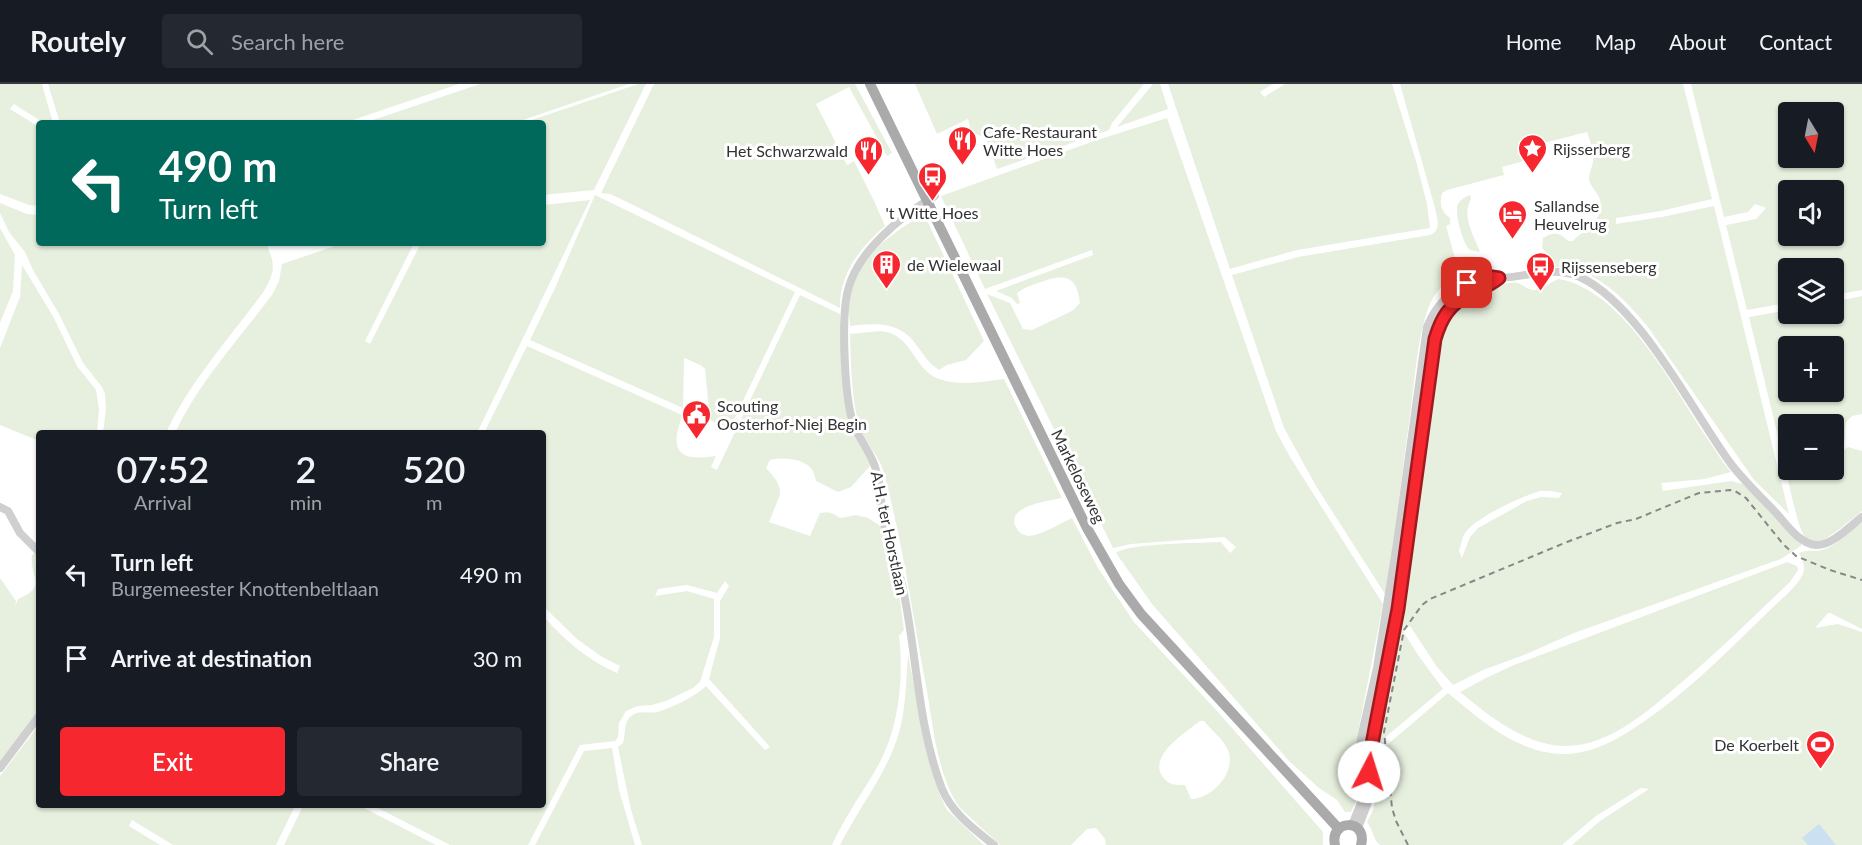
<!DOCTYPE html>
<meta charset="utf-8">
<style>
body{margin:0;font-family:Lato,sans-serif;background:#242831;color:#f1f3f6;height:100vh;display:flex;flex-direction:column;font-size:22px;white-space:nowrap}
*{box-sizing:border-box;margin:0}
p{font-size:20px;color:#9ea1a6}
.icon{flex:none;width:33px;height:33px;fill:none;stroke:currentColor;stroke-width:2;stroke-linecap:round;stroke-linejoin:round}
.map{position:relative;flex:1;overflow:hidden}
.sheet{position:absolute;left:36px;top:346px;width:510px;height:378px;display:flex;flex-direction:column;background:#171b24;border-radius:6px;box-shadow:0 2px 4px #0004}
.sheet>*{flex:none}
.banner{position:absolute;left:36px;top:36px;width:510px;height:126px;border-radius:6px;box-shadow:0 2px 4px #0004;background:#00695c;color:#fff;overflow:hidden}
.needle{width:39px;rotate:170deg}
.tools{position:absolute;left:1778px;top:18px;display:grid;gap:12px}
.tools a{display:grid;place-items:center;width:66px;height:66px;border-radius:6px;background:#171b24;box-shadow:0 2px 4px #0004;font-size:30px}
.pin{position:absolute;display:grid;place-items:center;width:51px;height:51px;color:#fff;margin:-26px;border-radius:12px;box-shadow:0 3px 9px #0006}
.me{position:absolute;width:66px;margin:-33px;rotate:5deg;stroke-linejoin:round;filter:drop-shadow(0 0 4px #0008)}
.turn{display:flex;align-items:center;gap:21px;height:126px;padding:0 24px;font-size:27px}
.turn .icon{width:78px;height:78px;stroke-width:2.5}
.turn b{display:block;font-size:42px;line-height:51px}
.eta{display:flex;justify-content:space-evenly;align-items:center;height:102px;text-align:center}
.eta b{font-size:36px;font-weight:600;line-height:42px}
.primary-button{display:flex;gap:12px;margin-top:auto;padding:12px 24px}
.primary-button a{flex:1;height:69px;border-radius:6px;background:#f6272e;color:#fff;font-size:24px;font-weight:600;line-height:69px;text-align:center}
.primary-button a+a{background:#242831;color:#f1f3f6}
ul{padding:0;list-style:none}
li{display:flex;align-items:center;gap:18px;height:84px;padding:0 24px}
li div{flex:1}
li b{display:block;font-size:22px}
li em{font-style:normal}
header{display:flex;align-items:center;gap:36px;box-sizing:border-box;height:84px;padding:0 30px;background:#171b24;border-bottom:2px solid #363941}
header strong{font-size:28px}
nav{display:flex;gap:33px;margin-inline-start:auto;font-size:21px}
.search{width:420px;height:54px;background:#242831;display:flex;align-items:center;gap:15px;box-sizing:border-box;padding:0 21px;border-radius:6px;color:#9ea1a6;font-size:22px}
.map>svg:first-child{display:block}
.green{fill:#e7f0df;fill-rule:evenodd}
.water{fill:#cbe0f0}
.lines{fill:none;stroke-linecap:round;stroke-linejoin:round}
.minor{stroke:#cfcfcf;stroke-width:8}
.major{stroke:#aaa;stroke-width:10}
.rail{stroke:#878787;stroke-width:2;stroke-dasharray:6 4.5;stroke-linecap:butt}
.route-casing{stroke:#a0191e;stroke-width:15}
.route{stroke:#f6272e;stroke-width:10}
.labels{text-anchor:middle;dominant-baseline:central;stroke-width:6;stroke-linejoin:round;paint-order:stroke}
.poi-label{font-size:16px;fill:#323232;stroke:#fff;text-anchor:start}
.street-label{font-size:16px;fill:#323232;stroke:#fff}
</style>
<header>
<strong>Routely</strong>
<div class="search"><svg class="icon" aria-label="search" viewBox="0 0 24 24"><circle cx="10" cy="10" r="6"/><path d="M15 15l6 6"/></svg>Search here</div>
<nav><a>Home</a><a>Map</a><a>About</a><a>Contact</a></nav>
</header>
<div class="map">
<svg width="1862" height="761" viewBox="0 0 1862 761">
<rect width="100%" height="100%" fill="#fff"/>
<path class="green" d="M0 0H42L53 39H44L14 20 10 25 39 43V122L29 121 0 110Z
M48 0H459L344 39H60Z
M480 0H629L514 39H364Z
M638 0H646L594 106 543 111V39H523Z
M654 0H855L892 69 887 72 849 3 816 20 847 81 854 77 875 119 885 142C860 163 839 191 840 224L621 115 610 110 601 109Z
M915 0H1144L1112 39 1109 46 997 85 986 54 971 48 968 35 937 50Z
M1153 0H1160L1168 25 1117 43Z
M1168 0H1273L1260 8 1264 13 1285 0H1392L1416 77 1427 120 1430 144 1297 166 1230 185Z
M1400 0H1683L1712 115 1661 127 1616 134V140L1662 133 1714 122 1789 430 1754 396 1648 243C1624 214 1595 183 1555 183L1553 176 1542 164 1543 154C1553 147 1561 149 1568 157H1573C1584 146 1606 134 1600 116 1598 108 1590 103 1589 95 1589 88 1593 82 1593 76 1594 67 1590 57 1587 48L1544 59 1546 71 1502 83 1504 91 1447 106 1442 109C1439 119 1441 128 1450 134V140L1446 142 1455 174C1470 171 1484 170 1487 189 1468 191 1450 193 1437 208 1419 230 1415 294 1411 324 1402 386 1396 449 1385 510L1316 402 1284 344 1232 191 1298 173 1430 151C1442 146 1437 134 1435 124Z
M1691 0H1862V206L1833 211V184H1788V219L1747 226 1726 141 1756 135 1766 124 1755 120 1748 128 1724 133ZM1788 28H1833V74H1788ZM1833 106V152H1788V106Z
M1167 34 1276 347 1290 373 1383 520 1357 654 1355 685 1359 711 1351 728H1345L1337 716 1319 704 1289 677 1152 520 1116 469C1128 459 1201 459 1221 458L1230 469 1236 463 1224 453 1131 460 1113 464 987 210 1010 219 1023 245 1032 246 1072 227 1080 219C1077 194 1067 189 1044 197 1035 200 1025 203 1017 209L1020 219 1017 220 1012 214 996 207 1093 171 1092 166 985 205 941 112 1097 56Z
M595 111 795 208 729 346 710 336 705 285 702 282 685 274 684 275 683 324 530 256 555 204Z
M1470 111 1471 115C1461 133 1474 151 1480 168 1477 167 1473 167 1470 166 1463 161 1454 128 1458 120 1461 115 1465 113 1470 111Z
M590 116 477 349H175C199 298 238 256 272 211L279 197 282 180 344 159H414L365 257 370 260 421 159H543V121Z
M0 119 27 130 39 131V159H266C275 181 276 186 264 207 230 254 190 297 166 349H103L106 325 105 310 102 303 83 279 59 230 33 186 25 168 9 148 0 129Z
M924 130 984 257 966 276 947 281 939 286C929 280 924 271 917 262 901 237 875 239 850 242 849 232 848 220 850 210 859 171 892 149 924 130Z
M0 144 15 171 13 207 0 239Z
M22 181 54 234 77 282 96 306 99 325 97 349 39 350V357L0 341V264L20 213Z
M1485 194 1490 197 1444 228 1423 330 1417 329 1432 234 1449 214 1466 202Z
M1559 195C1623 206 1673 303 1707 354 1715 365 1722 378 1731 388L1705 395 1661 399 1663 407 1731 397 1743 400 1802 461 1781 475 1574 549 1524 571 1483 586 1453 601 1437 583 1410 542 1403 547 1418 571 1443 605 1376 661 1399 541 1440 244C1443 239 1446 232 1449 227 1458 218 1505 195 1517 199 1523 200 1527 206 1534 206 1544 207 1550 197 1559 195ZM1540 407H1551L1562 409 1559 414 1541 413 1527 417 1478 444 1470 453 1462 474 1459 467C1461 461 1462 454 1465 449 1476 433 1521 413 1540 407Z
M800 211 840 230 843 294 851 342 871 381 851 403 838 408 816 397C815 393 814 390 813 387 805 374 782 373 770 376L766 384C773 392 781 399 780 411L769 438 810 452 820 429C829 427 833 429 840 434L856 431 868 434 882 443 898 501 904 546 899 552C904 593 899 643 879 680 864 707 845 732 832 761H642L631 726 618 663 623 659C626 650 623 640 630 633 638 625 647 630 657 628 669 625 697 612 706 602L765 666 770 663 709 595 720 554V517L729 502 725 497 717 509 687 501 658 505 655 512 687 507 714 515V553L700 598 693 604 666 617 652 621 638 622 626 627 619 639 618 653 615 657 580 661 528 761H450L374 722H543V532C565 556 587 576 617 589L620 582 602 573 577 555 543 522V350L484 349 527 262 682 331C681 337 678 344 677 350 673 378 699 374 716 372L711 383 717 386Z
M1862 212V330L1852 332 1846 338C1843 354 1850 356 1833 368V340H1788V381H1785L1749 233 1788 226V230H1833V218ZM1833 262V308H1788V262Z
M880 247C913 249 912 285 939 295 959 302 983 298 1004 295L1062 414C1049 417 1002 422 1017 445 1019 449 1024 451 1028 452 1040 452 1061 439 1072 434L1098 484 1134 538 1218 628 1323 748V761H1106L1105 755 1096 744 1087 745 1071 761H1000L960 724C938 694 933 643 927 607 913 535 903 459 884 389 880 373 866 360 861 345 851 321 851 276 850 250ZM1200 637H1204C1211 646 1223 655 1228 666 1237 688 1212 715 1191 715L1185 701C1174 701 1167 701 1161 690 1151 670 1186 648 1200 637Z
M1848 363 1862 367V427C1853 434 1829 455 1820 457 1816 458 1810 457 1806 454 1798 447 1789 399 1786 386H1833V374Z
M1862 438V545L1830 529H1828L1815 544 1838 540 1862 548V761H1572L1600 737 1649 705 1641 704 1596 732 1562 761H1380C1372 754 1374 747 1367 738L1374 724 1375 671 1448 609C1480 636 1519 670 1563 670 1585 670 1605 662 1623 651 1678 618 1724 571 1769 527 1779 517 1802 499 1804 486 1805 480 1801 474 1799 469 1807 465 1814 468 1822 466 1837 462 1850 447 1862 438Z
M36 469 39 471V630L0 680V494L16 517 15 523 18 515C49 502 29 493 32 471Z
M1787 478 1797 482 1798 486 1790 498C1754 532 1720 566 1682 598 1650 625 1610 663 1564 662 1525 661 1489 632 1460 608L1484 595 1514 581Z
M1390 523 1395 528 1366 706 1362 670Z
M908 571 931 683 938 707 947 726 984 761H840C859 723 889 687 900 645 906 622 906 595 908 571Z
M39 641V722H295L276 761H173L132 736 129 742 160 761H0V692Z
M612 664 619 706 635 761H535L584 667Z
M303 722H360L436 761H284Z"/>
<path class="water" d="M1819 740 1836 761H1808L1802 754Z"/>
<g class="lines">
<path class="minor" d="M935 112C902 131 857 168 848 206 841 232 844 316 854 341 860 357 872 370 876 386 882 403 880 422 884 439 888 460 897 480 902 500 917 568 917 640 942 705 952 729 974 745 994 761
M0 423 8 427 20 449 39 468
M0 684 39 632
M1352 741 1363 714 1359 673 1361 654 1377 584 1397 459 1427 243C1435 222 1461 192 1486 192 1491 192 1495 194 1500 194 1527 193 1554 181 1580 193 1640 221 1692 327 1731 380 1745 398 1762 414 1777 430 1787 441 1800 460 1816 461 1832 462 1850 442 1862 433
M1358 744 1370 713V673L1398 525 1435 255C1441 235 1450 220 1469 211 1480 205 1489 202 1499 194"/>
<path class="major" d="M870 0 1087 444 1119 500 1141 530 1339 745
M1335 761C1329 735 1368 734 1361 761"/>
<path class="rail" d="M1408 761 1396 737 1392 724 1384 648 1404 546 1422 521 1430 515 1567 458 1617 439 1636 435 1699 409 1730 406 1735 407 1746 414 1783 460 1796 472 1830 486 1862 496"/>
</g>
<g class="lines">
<defs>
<path id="route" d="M1369 688 1371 665 1398 525 1435 255C1441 235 1449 220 1469 211 1480 205 1489 202 1499 194L1485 192 1467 199"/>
</defs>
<use href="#route" class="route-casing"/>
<use href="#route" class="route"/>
</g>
<defs>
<symbol id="restaurant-pin" viewBox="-11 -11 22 30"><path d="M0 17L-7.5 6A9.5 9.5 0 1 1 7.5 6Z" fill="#f6272e" stroke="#fff"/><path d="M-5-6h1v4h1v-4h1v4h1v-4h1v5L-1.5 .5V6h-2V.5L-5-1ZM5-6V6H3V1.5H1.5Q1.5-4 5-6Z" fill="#fff"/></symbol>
<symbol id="sight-pin" viewBox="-11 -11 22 30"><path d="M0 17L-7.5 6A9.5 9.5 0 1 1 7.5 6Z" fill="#f6272e" stroke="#fff"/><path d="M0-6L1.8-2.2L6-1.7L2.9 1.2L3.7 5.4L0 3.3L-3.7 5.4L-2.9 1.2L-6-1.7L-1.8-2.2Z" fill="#fff"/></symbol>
<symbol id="bus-pin" viewBox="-11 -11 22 30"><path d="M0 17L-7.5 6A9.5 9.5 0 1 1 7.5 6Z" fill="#f6272e" stroke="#fff"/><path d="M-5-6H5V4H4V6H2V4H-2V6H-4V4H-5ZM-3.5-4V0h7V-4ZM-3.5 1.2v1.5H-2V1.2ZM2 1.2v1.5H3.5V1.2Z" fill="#fff"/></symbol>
<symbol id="hotel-pin" viewBox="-11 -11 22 30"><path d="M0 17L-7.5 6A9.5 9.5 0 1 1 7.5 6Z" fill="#f6272e" stroke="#fff"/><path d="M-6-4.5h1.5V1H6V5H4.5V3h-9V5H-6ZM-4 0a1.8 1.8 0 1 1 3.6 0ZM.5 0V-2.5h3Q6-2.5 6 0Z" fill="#fff"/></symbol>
<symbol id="building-pin" viewBox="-11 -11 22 30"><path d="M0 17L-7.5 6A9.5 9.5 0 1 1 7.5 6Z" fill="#f6272e" stroke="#fff"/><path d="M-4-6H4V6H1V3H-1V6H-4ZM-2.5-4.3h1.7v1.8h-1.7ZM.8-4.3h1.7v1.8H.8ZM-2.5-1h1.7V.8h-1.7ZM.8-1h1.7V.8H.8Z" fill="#fff"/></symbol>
<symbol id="civic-pin" viewBox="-11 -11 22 30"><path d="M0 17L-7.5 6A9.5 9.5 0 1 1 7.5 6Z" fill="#f6272e" stroke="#fff"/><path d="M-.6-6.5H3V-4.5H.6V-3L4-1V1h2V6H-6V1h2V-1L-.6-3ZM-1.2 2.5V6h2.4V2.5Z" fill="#fff"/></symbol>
<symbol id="stadium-pin" viewBox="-11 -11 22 30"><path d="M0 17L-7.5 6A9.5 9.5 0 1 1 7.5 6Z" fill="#f6272e" stroke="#fff"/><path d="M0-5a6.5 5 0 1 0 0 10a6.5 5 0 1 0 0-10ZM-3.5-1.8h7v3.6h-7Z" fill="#fff"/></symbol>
</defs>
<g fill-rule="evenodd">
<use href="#restaurant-pin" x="946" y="40" width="33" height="45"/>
<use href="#sight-pin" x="1516" y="48" width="33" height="45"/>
<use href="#restaurant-pin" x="852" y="50" width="33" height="45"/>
<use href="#bus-pin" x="916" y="76" width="33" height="45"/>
<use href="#hotel-pin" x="1496" y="114" width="33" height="45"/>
<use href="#building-pin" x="870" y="164" width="33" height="45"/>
<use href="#bus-pin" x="1524" y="166" width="33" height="45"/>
<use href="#civic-pin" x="680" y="314" width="33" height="45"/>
<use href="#stadium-pin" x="1804" y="644" width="33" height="45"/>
</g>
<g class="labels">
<g class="poi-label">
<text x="983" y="47">Cafe-Restaurant<tspan x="983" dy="18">Witte Hoes</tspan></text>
<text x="1553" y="64">Rijsserberg</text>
<text x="848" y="66" text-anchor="end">Het Schwarzwald</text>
<text x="1534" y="121">Sallandse<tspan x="1534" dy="18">Heuvelrug</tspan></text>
<text x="932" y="128" text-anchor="middle">'t Witte Hoes</text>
<text x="907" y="180">de Wielewaal</text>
<text x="1561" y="182">Rijssenseberg</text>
<text x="717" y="321">Scouting<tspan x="717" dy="18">Oosterhof-Niej Begin</tspan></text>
<text x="1799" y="660" text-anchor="end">De Koerbelt</text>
</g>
<g class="street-label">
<text transform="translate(1079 392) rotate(64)">Markeloseweg</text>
<text transform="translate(890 449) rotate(78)">A.H. ter Horstlaan</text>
</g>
</g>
</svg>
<div class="tools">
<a><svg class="needle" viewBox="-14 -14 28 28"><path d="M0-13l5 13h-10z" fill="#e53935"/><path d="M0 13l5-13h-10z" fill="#9ea1a6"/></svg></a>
<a><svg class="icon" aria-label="sound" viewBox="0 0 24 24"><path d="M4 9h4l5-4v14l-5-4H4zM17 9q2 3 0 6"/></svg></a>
<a><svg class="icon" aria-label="layers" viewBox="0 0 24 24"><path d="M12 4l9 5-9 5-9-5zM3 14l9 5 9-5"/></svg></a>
<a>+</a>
<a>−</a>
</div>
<div class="pin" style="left:1467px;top:199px;background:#d93025"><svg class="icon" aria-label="arrive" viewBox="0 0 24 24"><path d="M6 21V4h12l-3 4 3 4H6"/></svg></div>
<svg class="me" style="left:1369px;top:688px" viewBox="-20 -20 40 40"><circle r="19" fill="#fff"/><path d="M0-13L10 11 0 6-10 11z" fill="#f6272e"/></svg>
<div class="banner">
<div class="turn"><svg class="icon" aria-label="left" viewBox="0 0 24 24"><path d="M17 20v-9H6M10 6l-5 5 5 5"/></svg><div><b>490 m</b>Turn left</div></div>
</div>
<section class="sheet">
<div class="eta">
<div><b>07:52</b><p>Arrival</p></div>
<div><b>2</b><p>min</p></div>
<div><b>520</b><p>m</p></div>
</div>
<ul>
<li><svg class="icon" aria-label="left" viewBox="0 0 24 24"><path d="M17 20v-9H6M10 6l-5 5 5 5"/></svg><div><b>Turn left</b><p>Burgemeester Knottenbeltlaan</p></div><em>490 m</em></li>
<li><svg class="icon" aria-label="arrive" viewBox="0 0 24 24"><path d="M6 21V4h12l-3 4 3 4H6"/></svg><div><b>Arrive at destination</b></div><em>30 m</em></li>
</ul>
<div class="primary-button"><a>Exit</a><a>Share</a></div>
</section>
</div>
